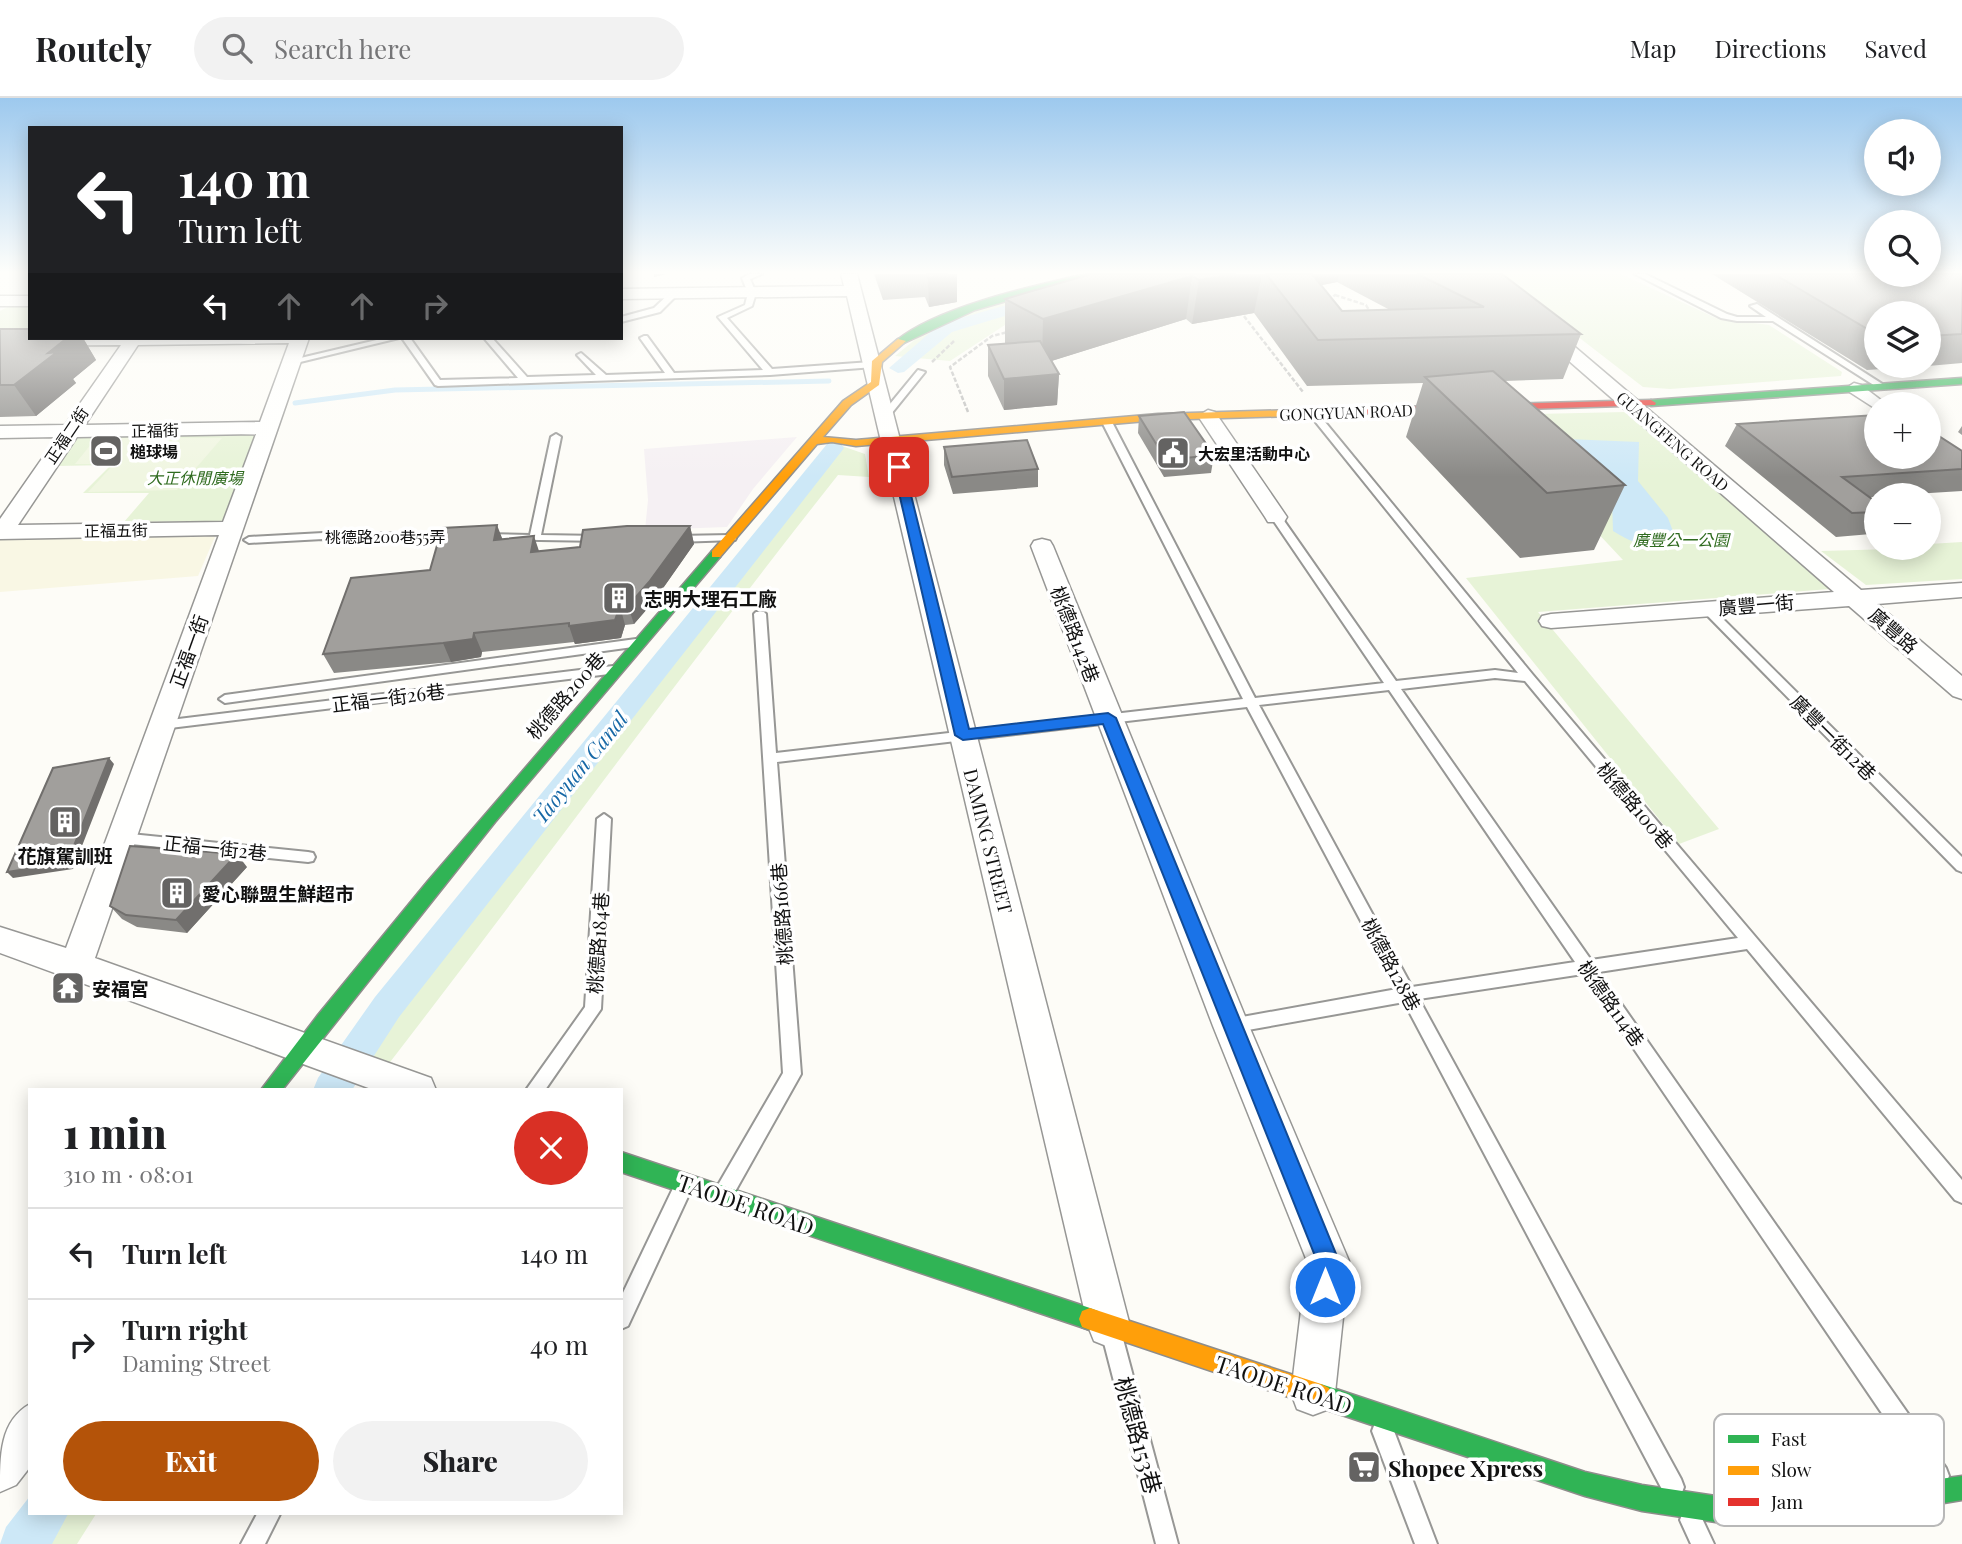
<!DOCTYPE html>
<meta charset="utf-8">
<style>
body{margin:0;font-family:"Playfair Display","Noto Sans TC",serif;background:#f2f2f2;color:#202124;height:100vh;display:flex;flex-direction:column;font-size:26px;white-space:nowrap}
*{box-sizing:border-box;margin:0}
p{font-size:23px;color:#757577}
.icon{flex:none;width:38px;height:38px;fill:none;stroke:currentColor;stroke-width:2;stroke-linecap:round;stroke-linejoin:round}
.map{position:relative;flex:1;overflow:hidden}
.details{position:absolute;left:28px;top:990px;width:595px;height:427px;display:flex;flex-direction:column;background:#fff;border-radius:0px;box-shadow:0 4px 18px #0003}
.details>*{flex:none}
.top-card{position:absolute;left:28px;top:28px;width:595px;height:214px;border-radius:0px;box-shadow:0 4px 18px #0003;background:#202124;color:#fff;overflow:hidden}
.fabs{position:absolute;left:1864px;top:21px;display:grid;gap:14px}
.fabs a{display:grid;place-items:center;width:77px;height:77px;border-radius:50%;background:#fff;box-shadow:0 4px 18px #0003;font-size:35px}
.pin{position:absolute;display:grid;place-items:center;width:60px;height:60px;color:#fff;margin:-30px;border-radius:14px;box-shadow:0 4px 10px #0006}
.me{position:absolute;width:77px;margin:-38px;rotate:0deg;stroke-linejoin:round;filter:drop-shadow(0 0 5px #0008)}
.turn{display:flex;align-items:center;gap:24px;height:147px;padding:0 35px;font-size:32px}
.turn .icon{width:91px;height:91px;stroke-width:2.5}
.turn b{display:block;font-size:49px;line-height:60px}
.lanes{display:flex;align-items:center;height:66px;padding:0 35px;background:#0003;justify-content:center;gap:35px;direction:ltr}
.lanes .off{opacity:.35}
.round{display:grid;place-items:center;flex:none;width:74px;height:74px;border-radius:37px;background:#f2f2f2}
.summary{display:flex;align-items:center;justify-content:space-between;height:119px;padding:0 35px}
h1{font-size:42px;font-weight:800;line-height:52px}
.cta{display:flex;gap:14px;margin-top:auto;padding:14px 35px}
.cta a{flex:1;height:80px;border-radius:42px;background:#b45309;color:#fff;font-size:28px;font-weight:800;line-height:80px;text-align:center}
.cta a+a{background:#f2f2f2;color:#202124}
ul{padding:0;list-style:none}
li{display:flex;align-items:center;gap:21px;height:91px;padding:0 35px;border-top:2px solid #e0e0e0}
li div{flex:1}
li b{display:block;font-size:26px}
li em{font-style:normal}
header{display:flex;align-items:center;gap:42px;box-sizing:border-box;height:98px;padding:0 35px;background:#fff;border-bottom:2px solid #e0e0e0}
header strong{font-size:33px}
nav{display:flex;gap:38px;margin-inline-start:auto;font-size:24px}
.search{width:490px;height:63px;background:#f2f2f2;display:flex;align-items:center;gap:18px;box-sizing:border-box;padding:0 24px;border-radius:38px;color:#757577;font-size:26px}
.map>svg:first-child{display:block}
.industrial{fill:#f5f0f3}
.farmland{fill:#f9f7e4}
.green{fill:#e7f3d7}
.pitch{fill:#f0f6e1}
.water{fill:#cde8f7}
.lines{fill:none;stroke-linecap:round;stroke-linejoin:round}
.stream{stroke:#cde8f7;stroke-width:5}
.canal{fill:#cde8f7;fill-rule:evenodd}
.lane-casing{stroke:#979795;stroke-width:4}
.street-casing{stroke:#979795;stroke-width:3}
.fast-casing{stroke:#8e8d8b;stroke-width:3}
.slow-casing{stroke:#8e8d8b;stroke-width:3}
.jam-casing{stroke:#8e8d8b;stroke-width:3}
.path{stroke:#b9b9b8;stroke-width:2.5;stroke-dasharray:4.5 2;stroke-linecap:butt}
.lane{fill:#fffffe;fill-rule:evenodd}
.street{fill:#fffffe;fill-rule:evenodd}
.fast{fill:#30b455;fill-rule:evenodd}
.slow{fill:#ff9f0a;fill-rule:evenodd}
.jam{fill:#e5322d;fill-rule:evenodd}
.wall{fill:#8a8986;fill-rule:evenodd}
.shaded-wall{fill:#716f6d}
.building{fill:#a19f9c;stroke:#716f6d;stroke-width:2}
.route{fill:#1a73e8;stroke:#114b97;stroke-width:2}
.labels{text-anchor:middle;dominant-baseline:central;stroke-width:7;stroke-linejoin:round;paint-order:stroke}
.far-street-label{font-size:16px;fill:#111;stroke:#fff}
.far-poi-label{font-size:16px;font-weight:bold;fill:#111;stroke:#fff;text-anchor:start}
.far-park-label{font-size:16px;font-style:italic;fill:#2f6b1f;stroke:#fff}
.poi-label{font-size:19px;font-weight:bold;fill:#111;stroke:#fff;text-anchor:start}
.street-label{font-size:19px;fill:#111;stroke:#fff}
.water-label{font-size:21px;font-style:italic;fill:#1768a6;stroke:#fff}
.near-street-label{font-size:23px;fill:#111;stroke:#fff}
.near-poi-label{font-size:23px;font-weight:bold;fill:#111;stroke:#fff;text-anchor:start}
.key{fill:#fff;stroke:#b8b8b8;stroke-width:2}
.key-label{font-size:19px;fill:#111}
</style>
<header>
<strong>Routely</strong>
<div class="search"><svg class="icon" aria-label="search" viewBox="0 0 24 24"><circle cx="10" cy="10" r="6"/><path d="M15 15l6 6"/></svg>Search here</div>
<nav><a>Map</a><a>Directions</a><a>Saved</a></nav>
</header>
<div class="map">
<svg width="1962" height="1446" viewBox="0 0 1962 1446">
<rect width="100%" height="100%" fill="#fdfcf7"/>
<path class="industrial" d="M797 339 753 391 727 429 645 432 648 402 644 351Z"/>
<path class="farmland" d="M217 434 198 478 0 494V438Z"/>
<path class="green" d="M1120 176 1011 223 950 263 895 258 928 231 983 209Z
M1476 176H1621L1716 220 1769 227 1842 274 1841 278 1670 291 1643 289 1537 207Z
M13 206H30V235H0V213Z
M1625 314 1830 491 1538 514 1719 731 1679 746 1466 480 1623 462 1487 317Z
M78 336H257L225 423 124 424 149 395H83L111 367 57 368Z
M842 348 865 356 869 379 838 377C683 573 536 775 384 972L359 963Z
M1962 444V481L1866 487 1821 453 1928 450 1929 446Z
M54 1416H96L77 1446H34Z"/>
<path class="pitch" d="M96 340H222L177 392 88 394 114 366H75Z"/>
<path class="water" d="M1567 341 1639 344 1638 383 1668 420 1677 444C1648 451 1638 448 1613 433L1612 402Z"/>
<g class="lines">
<path class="stream" d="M295 305 395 292 829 283"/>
<path class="canal" d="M1045 196 1051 198 1053 201 1051 204 952 234 904 274 898 275 889 270 940 226Z
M834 344 841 346 844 350 841 354 399 919 352 992H313L318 980 375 899 827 346Z
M30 1398V1416H68L52 1446H0L6 1429Z"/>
<defs>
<path id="lane" d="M750 176H762L750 181 756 195 752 208 727 220 772 271 871 264 875 267 874 269 770 277 438 288 435 287 402 240H410L440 282 518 280 484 240H492L527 279 596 277 577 257 581 255 606 277 665 275 640 240 644 238H647L674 275 763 272 718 219 745 207 748 195 742 180Z
M1635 176H1645L1727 216 1737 219H1766L1750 208 1757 206 1887 289 1880 291 1773 223H1737L1721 220Z
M672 193 679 195 660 214 621 224V219L654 210Z
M385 240H399L292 266 288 263Z
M918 272 925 274 887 321H881V317Z
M1313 312 1316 313 1533 577 1962 1082V1105L1955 1102 1747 851 1599 874 1946 1370 1949 1378 1946 1386 1938 1389 1930 1386 1583 876 1419 901 1681 1381 1684 1389 1681 1397 1673 1400 1665 1397 1404 904 1231 935 1225 933 1223 928 1225 923 1231 921 1397 891 1247 609 777 664 801 976 732 1099 725 1102 718 1099 716 1093 718 1087 783 975 754 516 756 514H764L766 516 776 655 1243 601 1102 324 1107 321 1112 324 1255 600 1384 585 1271 419 1276 416 1280 417 1396 583 1495 572 1518 575 1310 317 1309 315ZM1495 580 1525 583 1738 840 1591 862 1401 591ZM1389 592 1575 864 1412 889 1259 607Z
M556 336 561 339 541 437 600 438 604 439V443L480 441V437L484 436 530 437 551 339Z
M323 435 457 436 462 439 457 442 323 441 249 445 244 442 249 439Z
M731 437 736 440 735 442 676 444 671 441 676 438Z
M1706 507 1710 508 1962 759V774L1957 772 1702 512V508Z
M636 541 640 542V548L225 605 219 601 225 597Z
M613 568 619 572 617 575 162 631 156 627 162 623Z
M604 716 611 721 601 911 545 992H526L585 909 597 721Z
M121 735 308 754 313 755 315 759 313 763 308 764 121 745 116 744 114 740 116 736Z
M683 1081 690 1084 692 1090 628 1228 621 1231V1199L676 1084Z
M1113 1231 1120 1234 1123 1241 1178 1446H1156L1103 1241 1106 1234Z
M1383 1322 1391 1325 1437 1446H1415L1372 1333 1375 1325Z
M1691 1411 1699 1414 1714 1446H1691L1680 1422 1683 1414Z
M257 1416H280L265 1446H241Z"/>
<path id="street" d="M841 176H857L1130 1228 1124 1243 1109 1249 1094 1243 1088 1228 847 198 621 201V191L844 188Z
M0 198H30V208H0Z
M1543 226 1549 227 1861 492 1962 485V499L1877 506 1962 578V601L1953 598 1849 508 1551 530 1542 528 1539 523 1542 518 1551 516 1834 494 1537 235 1535 231 1537 227Z
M0 238 309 240 95 860 431 980 436 992H374L0 855V829L66 850 219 437 0 441V421L57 339 0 340V328L65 327 121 247 0 248ZM289 245 260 324 85 327 138 247ZM256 336 223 424 18 427 77 339Z
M1854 285 1861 287 1886 306H1876V311L1845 291Z
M1208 312 1215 314 1287 419 1284 424H1268L1265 419 1198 318Z
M1042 441 1050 443 1053 448 1249 928 1349 1163 1335 1295 1329 1311 1313 1317 1297 1311 1291 1295 1307 1163 1213 928 1031 448 1034 443Z
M30 1306V1369L16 1387 0 1394C0 1356 0 1323 30 1306Z"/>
<path id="fast" d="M1086 176H1102L975 212 904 245 896 243C937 209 1033 188 1086 176Z
M1962 280V286L1651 308 1646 305 1651 302Z
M716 452 720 453V459L495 724 282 992H261L318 917 428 783 712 453Z
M621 1054 1090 1210 1098 1213 1101 1221 1098 1229 1090 1232 621 1074Z
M1321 1286 1585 1374 1642 1387 1729 1400 1902 1386 1962 1378V1402L1902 1412 1729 1426 1642 1413 1585 1398 1321 1310 1313 1306 1309 1298 1313 1290Z"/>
<path id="slow" d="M898 241 906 243 882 264 879 287 851 307 823 339 856 342 1158 316 1293 312 1298 315 1293 318 1158 322 856 348 832 344 817 346 720 459H712V453L843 303 871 284 872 263Z
M1090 1210 1321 1286 1329 1290 1333 1298 1329 1306 1321 1310 1090 1232 1082 1229 1079 1221 1082 1213Z"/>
<path id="jam" d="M1651 302 1656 305 1655 307 1293 318 1288 315 1293 312Z"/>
</defs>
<use href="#lane" class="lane-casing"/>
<use href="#street" class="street-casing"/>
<use href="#fast" class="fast-casing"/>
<use href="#slow" class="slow-casing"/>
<use href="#jam" class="jam-casing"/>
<path class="path" d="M1335 197 1366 207C1376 226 1395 227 1411 243 1380 245 1360 241 1334 224L1333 217 1322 208Z
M1240 213 1303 294
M932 264 954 243
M968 314 950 269 992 238 1008 234"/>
<use href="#lane" class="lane"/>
<use href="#street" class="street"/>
<use href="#fast" class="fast"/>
<use href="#slow" class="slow"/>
<use href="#jam" class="jam"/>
</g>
<path class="wall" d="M874 176H957V204L929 209 925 199 883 202Z
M1091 176H1502L1581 236 1563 281 1504 283 1625 387 1594 452 1520 460 1406 339 1423 285 1307 288 1254 215 1192 226 1186 221 1051 263 1059 276 1057 307 1004 312 988 278V247L1006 246 1005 245V201ZM1337 184 1390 212 1342 213 1321 187Z
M1712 176H1962V265L1928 268V215H1876V268H1926L1867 272Z
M0 231 30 240H83L96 262 73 281 76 285 36 318 0 319Z
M1139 318 1214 357 1211 375 1164 379 1138 335Z
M1737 326 1962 353V393L1898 397H1876V399H1869L1876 404V429L1871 436 1836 439 1725 348Z
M1962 328V337L1958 334Z
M944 349 1038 371V389L953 396 944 367Z
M690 428 694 446 654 503 634 526 625 527 621 540 575 546 574 544 482 554 481 559 451 564 334 575 323 556 430 472 503 441 539 453 580 449Z
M247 769 187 835 137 829 122 821 110 808Z"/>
<path class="shaded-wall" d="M654 176H667L654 179Z
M948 176H957V204L929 209 928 180Z
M1236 176H1262L1254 215 1192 226 1199 182Z
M1288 176H1339L1337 184 1284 195Z
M1192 178 1186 221 1042 266 1043 221Z
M67 240H83L96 262 73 281 76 285 36 318 14 287 48 255Z
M1059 276 1057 307 1004 312V281Z
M497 427 504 445 494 442Z
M690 428 694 446 654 503 634 526 628 508Z
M534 438 540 456 531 454Z
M620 508 625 527 621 540 575 546 569 528Z
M474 535 482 554 481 559 451 564 443 545Z
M109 660 114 666 73 771 13 780 7 774Z
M237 756 247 769 187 835 176 822Z"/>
<path class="building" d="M927 176H948L928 180Z
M1091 176H1236L1199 182 1192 178 1043 221 1005 201Z
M1266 176H1312L1342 213 1484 209 1417 176H1502L1581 236 1318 242Z
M1774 176H1962V236L1928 238V215H1876V236Z
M0 231H30V240H67L48 255 57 254 14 287H0Z
M1040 243 1059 276 1004 281 988 247Z
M1493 273 1625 387 1547 395 1425 279Z
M1184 314 1214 357 1166 362 1139 318Z
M1876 317V359H1928V331L1962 353V371L1842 379 1876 404V414L1852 415 1737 326Z
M1027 342 1038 371 952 379 944 349Z
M497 427 494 442 534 438 531 454 580 449 583 432 627 428H690L649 484 628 508H620L615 522 569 528V525L474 535 473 541 443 545 323 556 351 480 430 472 442 430Z
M109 660 67 765 7 774 53 670Z
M130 748 237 756 176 822 126 817 110 808Z"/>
<linearGradient id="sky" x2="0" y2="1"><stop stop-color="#9dc9ee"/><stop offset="0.46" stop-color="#fefefb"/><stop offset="1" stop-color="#fefefb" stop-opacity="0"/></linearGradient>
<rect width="1962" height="379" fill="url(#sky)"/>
<path class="route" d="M899 366 904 369 969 631 1108 615 1116 620 1339 1163 1333 1197 1325 1201 1317 1197 1314 1189 1317 1163 1103 626 963 642 955 637 893 369Z"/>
<defs>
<symbol id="stadium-square" viewBox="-11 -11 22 22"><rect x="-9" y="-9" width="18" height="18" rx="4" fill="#646362" stroke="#fff"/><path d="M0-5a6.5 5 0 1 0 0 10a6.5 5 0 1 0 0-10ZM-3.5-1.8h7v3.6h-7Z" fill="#fff"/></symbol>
<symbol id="civic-square" viewBox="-11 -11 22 22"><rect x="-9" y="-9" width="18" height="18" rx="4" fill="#646362" stroke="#fff"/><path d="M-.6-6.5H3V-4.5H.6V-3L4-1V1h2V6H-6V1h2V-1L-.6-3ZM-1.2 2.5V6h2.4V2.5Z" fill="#fff"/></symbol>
<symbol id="building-square" viewBox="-11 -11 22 22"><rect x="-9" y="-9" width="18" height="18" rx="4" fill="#646362" stroke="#fff"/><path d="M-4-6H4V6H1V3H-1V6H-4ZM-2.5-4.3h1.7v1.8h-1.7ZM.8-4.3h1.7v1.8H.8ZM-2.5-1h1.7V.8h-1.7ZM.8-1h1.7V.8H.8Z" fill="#fff"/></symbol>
<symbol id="temple-square" viewBox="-11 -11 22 22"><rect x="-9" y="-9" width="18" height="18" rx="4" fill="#646362" stroke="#fff"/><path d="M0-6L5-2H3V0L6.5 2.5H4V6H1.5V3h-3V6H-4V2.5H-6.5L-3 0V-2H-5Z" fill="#fff"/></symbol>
<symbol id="supermarket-square" viewBox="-11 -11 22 22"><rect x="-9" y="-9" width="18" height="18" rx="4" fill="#646362" stroke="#fff"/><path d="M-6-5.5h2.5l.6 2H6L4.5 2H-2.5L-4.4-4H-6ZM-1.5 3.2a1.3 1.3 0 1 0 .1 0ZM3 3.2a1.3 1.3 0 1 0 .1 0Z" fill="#fff"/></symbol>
</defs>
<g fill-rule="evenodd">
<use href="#stadium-square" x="87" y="334" width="38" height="38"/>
<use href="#civic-square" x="1154" y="336" width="38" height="38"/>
<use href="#building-square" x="600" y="481" width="38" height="38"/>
<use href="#building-square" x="46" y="705" width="38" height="38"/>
<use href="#building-square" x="158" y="776" width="38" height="38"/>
<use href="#temple-square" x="49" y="871" width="38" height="38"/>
<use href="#supermarket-square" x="1345" y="1350" width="38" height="38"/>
</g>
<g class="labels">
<g class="far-street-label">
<text transform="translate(1346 314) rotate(-2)">GONGYUAN ROAD</text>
<text transform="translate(155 332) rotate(-1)">正福街</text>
<text transform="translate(66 337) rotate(-56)">正福二街</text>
<text transform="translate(1673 343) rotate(41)">GUANGFENG ROAD</text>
<text transform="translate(116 432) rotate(-1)">正福五街</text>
<text x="385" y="438">桃德路200巷55弄</text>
</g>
<g class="far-poi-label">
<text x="130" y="353">槌球場</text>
<text x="1198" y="355">大宏里活動中心</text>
</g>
<g class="far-park-label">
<text x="195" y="379">大正休閒廣場</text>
<text x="1681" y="441">廣豐公一公園</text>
</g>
<g class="poi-label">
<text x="644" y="500">志明大理石工廠</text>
<text x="65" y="757" text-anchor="middle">花旗駕訓班</text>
<text x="202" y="795">愛心聯盟生鮮超市</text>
<text x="92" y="890">安福宮</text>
</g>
<g class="street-label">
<text transform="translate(1756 506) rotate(-5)">廣豐一街</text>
<text transform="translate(1894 532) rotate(41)">廣豐路</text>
<text transform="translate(1076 536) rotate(69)">桃德路142巷</text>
<text transform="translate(188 553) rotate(-70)">正福一街</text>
<text transform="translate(565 597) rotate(-49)">桃德路200巷</text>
<text transform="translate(388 599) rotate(-7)">正福一街26巷</text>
<text transform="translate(1834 639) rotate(45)">廣豐一街12巷</text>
<text transform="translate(1636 707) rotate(50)">桃德路100巷</text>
<text transform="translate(989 743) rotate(76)">DAMING STREET</text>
<text transform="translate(215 749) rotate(6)">正福一街2巷</text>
<text transform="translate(781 816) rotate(-94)">桃德路166巷</text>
<text transform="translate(597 845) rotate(-86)">桃德路184巷</text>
<text transform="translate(1392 866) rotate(62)">桃德路128巷</text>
<text transform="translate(1612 905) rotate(55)">桃德路114巷</text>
</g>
<g class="water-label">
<text transform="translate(579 669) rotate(-51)">Taoyuan Canal</text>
</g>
<g class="near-street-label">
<text transform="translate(746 1106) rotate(19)">TAODE ROAD</text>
<text transform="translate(1284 1286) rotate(18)">TAODE ROAD</text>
<text transform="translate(1139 1337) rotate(75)">桃德路153巷</text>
</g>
<g class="near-poi-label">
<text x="1388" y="1369">Shopee Xpress</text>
</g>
</g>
<rect x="1714" y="1316" width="230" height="112" rx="10" class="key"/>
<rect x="1728" y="1337" width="31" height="8" fill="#30b455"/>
<rect x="1728" y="1368" width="31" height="9" fill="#ff9f0a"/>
<rect x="1728" y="1400" width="31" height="8" fill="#e5322d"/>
<g class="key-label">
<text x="1771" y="1348">Fast</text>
<text x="1771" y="1379">Slow</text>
<text x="1771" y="1411">Jam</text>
</g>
</svg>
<div class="fabs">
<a><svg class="icon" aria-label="sound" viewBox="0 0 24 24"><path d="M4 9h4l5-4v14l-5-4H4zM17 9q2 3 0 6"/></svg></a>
<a><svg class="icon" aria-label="search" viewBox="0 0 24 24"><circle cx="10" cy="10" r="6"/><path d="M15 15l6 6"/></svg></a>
<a><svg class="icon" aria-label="layers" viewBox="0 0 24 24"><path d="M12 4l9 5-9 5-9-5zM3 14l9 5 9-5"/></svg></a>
<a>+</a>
<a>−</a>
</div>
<div class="pin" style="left:899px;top:369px;background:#d93025"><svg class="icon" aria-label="arrive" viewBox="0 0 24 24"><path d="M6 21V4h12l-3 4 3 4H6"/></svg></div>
<svg class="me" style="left:1325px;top:1189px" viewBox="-20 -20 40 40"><circle r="17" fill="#1a73e8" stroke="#fff" stroke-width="3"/><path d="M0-11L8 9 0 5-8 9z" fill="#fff"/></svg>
<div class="top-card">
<div class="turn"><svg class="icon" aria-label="left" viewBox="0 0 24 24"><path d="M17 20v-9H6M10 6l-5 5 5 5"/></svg><div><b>140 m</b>Turn left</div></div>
<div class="lanes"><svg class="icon" aria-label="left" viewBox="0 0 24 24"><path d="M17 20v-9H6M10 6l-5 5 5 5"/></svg><svg class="icon off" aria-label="ahead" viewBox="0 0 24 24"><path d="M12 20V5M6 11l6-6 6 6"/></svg><svg class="icon off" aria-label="ahead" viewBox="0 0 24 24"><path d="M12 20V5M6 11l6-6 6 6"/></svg><svg class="icon off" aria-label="right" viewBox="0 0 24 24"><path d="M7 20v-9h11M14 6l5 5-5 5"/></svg></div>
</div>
<section class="details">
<div class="summary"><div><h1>1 min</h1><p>310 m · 08:01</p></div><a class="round" style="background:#d93025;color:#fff"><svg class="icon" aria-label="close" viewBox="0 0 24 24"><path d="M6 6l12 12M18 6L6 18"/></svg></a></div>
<ul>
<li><svg class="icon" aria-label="left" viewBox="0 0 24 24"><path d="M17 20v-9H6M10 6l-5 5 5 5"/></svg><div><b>Turn left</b></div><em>140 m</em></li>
<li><svg class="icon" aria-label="right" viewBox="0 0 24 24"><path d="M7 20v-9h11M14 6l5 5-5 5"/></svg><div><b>Turn right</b><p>Daming Street</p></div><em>40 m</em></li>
</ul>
<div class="cta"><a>Exit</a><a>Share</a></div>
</section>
</div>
